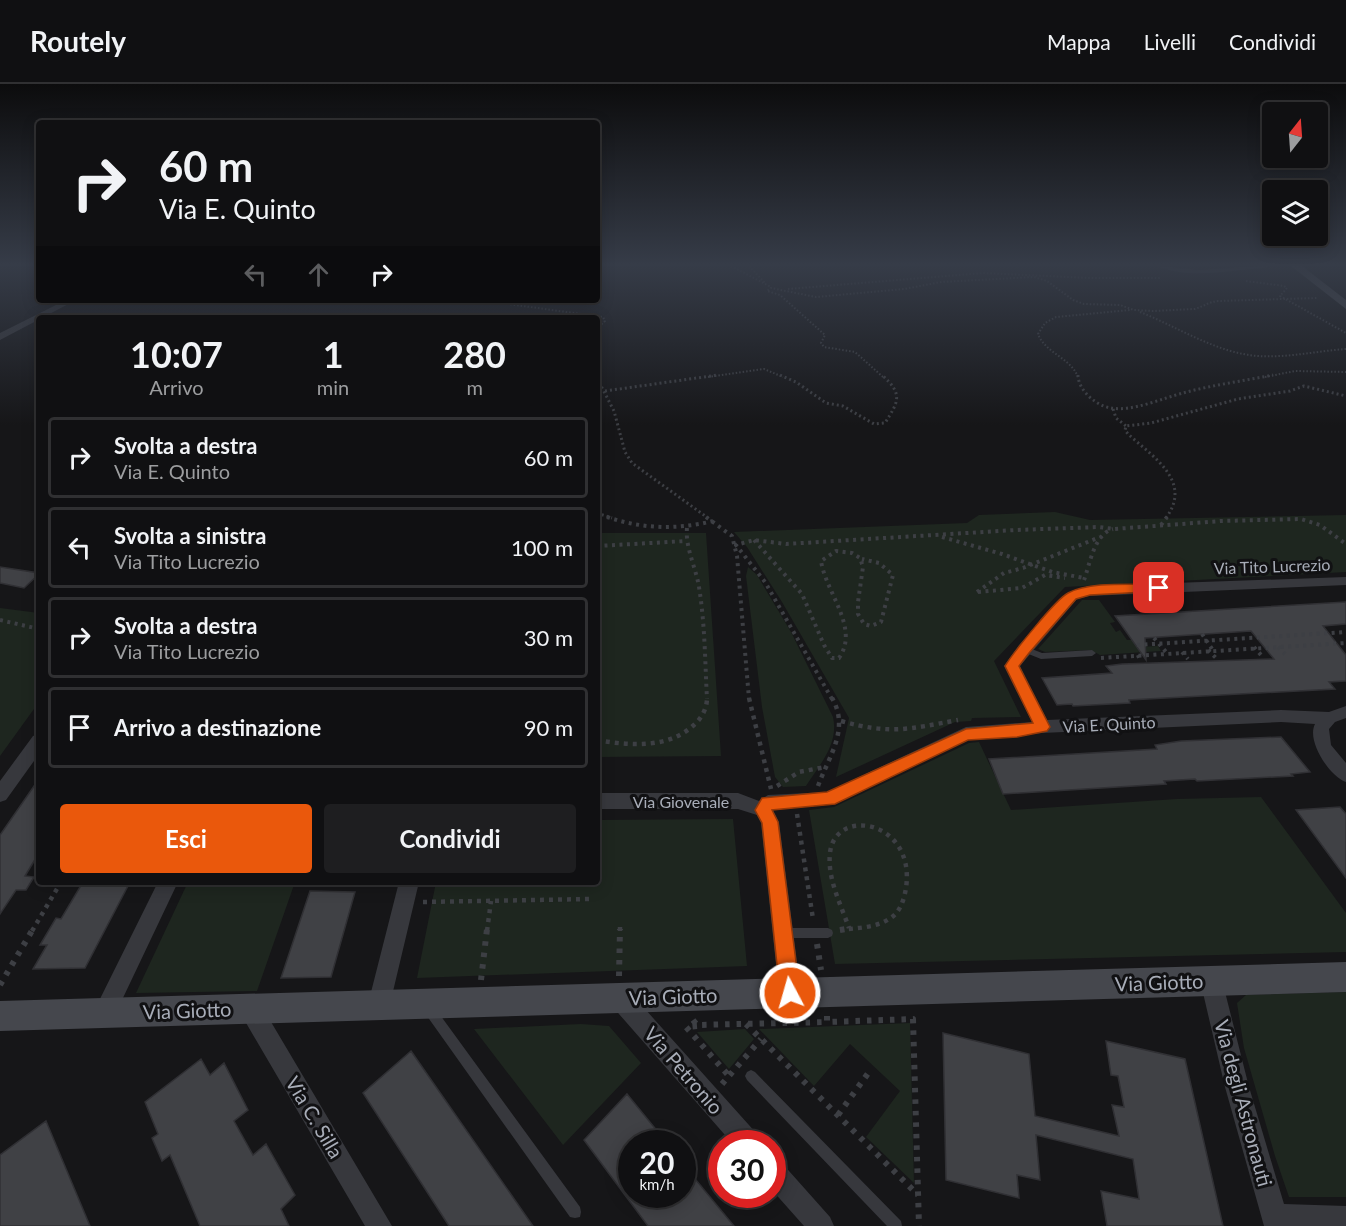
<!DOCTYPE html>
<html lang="it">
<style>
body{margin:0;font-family:Lato,sans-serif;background:#1e1e20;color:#f1f3f6;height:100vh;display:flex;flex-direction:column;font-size:22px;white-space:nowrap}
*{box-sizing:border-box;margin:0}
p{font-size:20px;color:#9c9d9f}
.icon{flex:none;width:33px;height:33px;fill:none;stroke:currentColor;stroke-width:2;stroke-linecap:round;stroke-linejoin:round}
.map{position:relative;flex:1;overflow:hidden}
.panel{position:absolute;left:36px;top:231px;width:564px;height:570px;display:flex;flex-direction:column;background:#101012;border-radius:6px;box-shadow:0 3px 15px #0003,0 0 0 2px #303032}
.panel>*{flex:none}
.banner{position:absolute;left:36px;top:36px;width:564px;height:183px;border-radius:6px;box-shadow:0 3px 15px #0003,0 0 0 2px #303032;background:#101012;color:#f1f3f6;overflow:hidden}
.needle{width:39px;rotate:17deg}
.buttons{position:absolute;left:1262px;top:18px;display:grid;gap:12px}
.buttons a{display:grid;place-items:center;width:66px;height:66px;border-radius:6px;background:#101012;box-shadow:0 3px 15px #0003,0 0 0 2px #303032;font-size:30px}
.speed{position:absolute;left:618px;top:1046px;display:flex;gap:12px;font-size:30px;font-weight:700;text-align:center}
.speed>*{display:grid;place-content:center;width:78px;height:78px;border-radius:50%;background:#101012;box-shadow:0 3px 15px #0003,0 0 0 2px #303032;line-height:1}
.speed small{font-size:15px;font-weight:400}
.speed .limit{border:9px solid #d22;background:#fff;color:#111}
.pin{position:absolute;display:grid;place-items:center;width:51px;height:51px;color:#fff;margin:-26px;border-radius:12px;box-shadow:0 3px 9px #0006}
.me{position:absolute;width:66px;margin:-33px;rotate:354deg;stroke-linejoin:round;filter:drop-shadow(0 0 4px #0008)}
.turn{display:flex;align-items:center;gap:21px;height:126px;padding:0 24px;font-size:27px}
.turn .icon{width:78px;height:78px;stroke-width:2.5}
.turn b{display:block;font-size:42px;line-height:51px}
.lanes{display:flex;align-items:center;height:57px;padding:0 24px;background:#0003;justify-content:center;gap:30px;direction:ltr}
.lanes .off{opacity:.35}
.eta{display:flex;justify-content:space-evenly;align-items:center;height:102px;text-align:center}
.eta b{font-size:36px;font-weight:700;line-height:42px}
.action{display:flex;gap:12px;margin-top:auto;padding:12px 24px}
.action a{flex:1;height:69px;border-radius:6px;background:#ea580c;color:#fff;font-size:24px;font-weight:700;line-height:69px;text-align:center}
.action a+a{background:#1e1e20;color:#f1f3f6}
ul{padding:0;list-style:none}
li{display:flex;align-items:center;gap:18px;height:81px;margin:0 12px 9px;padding:0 12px;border:3px solid #303032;border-radius:6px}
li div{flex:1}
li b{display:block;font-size:22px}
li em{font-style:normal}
header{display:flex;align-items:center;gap:36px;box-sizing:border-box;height:84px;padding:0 30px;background:#101012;border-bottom:2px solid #303032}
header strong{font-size:28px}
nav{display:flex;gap:33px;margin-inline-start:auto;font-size:21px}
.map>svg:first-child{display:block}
.green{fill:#1e261f}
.building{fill:#404145;stroke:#303034;stroke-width:1.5}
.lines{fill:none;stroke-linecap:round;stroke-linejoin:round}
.path-far4{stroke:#3d3f44;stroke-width:2;stroke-dasharray:1.5 2;stroke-linecap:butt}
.path-far3{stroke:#3d3f44;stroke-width:3;stroke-dasharray:2 3;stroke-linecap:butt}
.path-far2{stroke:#3d3f44;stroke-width:4;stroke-dasharray:3 4.5;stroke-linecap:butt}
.path-far1{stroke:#3d3f44;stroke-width:4.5;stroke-dasharray:4 5;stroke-linecap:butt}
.path{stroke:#3d3f44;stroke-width:6;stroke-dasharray:4.5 7;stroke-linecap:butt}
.lane{fill:#37383d;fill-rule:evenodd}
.street{fill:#37383d;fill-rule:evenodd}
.secondary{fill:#45474d;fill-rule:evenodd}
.route{fill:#ea580c;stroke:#983908;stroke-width:1.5}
.labels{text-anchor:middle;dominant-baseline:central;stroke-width:6;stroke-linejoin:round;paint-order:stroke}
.street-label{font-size:16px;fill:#a8adb8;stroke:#111113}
.near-street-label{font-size:20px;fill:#a8adb8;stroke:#111113}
</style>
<header>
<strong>Routely</strong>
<nav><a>Mappa</a><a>Livelli</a><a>Condividi</a></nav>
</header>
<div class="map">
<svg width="1346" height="1142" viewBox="0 0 1346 1142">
<rect width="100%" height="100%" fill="#161618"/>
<path class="green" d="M1055 428 1090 436 1346 431V488L1065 503 994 577 1021 633 972 634 971 637 955 638 836 693 849 634 782 518 747 463 734 448 967 439 979 431Z
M597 449H706L721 672 597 673Z
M748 483 757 491 791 548 833 633C839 660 820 680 806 702L783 703 775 693 762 623 746 492Z
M1082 516H1099L1115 538 1110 539 1116 548 1120 546 1127 556H1132L1137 563 1158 562 1161 567 1100 571 1091 566 1045 568 1038 565Z
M0 524 39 529V618L0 672Z
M979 658 1011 726 1177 715 1261 713 1346 829V868L835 880 809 726 834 723 969 659Z
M733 735 747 882 417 894 436 798H597V736Z
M188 798H295L257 907 136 909Z
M1346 908V1113H1289L1275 1072 1244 964 1237 919 1246 911Z
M910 939 914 1099 866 1053 900 1007 850 960 814 1002 759 945Z
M581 940 609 942 641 979 563 1061 474 945Z
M745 945 754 955 729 985 697 948Z"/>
<path class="building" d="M0 483 39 489V490L24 504 0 499Z
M1346 518V540L1323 542 1346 571V597L1329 598 1335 605 1129 616 1130 619 1073 622 1072 620 1057 621 1042 594 1112 589 1106 582 1122 580 1274 575 1251 547 1145 554 1146 576 1115 532Z
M1281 653 1310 688 1291 690 1293 692 1197 697 1195 695 1164 697 1166 700 1003 710 989 675 1157 665 1155 661 1181 657Z
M39 695V769L25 792 34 793 26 806H16L0 830V751Z
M1340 723 1346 730V794L1296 726Z
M83 798H130L85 884 33 885 47 861H40L56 834 61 835Z
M310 807 355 808 331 893 281 894Z
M943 949 1029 970 1035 1032 1119 1052 1112 1021 1124 1023 1118 992 1111 991 1106 957 1185 975 1223 1142H1107L1101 1107 1139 1115 1133 1075 1036 1051 1040 1096 1017 1091 1019 1114 946 1096Z
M411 967 533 1142H449L363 1009Z
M201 975 210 991 224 979 248 1026 234 1037 253 1071 266 1060 295 1111 281 1125 289 1142H200L170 1071 162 1077 152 1054 158 1050 145 1018Z
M627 1010 667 1059H632V1110H682V1079L734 1142H648L584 1056Z
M46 1037 90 1142H0V1071Z"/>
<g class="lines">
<path class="path-far4" d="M731 182 771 203
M749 182 766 200
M1246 197 1284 202 1287 204 1280 212 1346 249
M788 205 983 189 1090 194H1161
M479 216 603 233 605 237 597 244
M1140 228C1178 243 1216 269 1258 272 1287 274 1317 267 1346 265
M708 293 764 285 783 293
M883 293 855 268 824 263 821 259 825 251 780 211 767 207 771 204 816 213 904 205 941 198 1034 193 1047 197 1073 216 1084 220 1120 221 1134 226 1153 227 1194 225C1203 223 1208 218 1218 217L1317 214
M1078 293C1071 274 1045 269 1038 250L1045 239 1056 233 1130 226
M1265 293 1295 287 1346 288"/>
<path class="path-far3" d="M780 291 796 298 826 319 843 322 874 340 885 339C899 317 903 310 882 291
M1078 291C1078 306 1096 322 1111 324 1132 328 1163 314 1183 309 1212 301 1243 297 1273 291
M597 294 614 327 625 368 632 379 708 434
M605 307 718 291
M1113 325 1116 334 1126 342
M597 429 612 434
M1166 434C1193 397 1153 373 1128 350L1125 346 1126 342 1151 339 1238 315 1290 307 1304 302 1346 312"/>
<path class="path-far2" d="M607 433C643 445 676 446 713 437
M706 433 732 452 737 472 749 615
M1161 441 1167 433
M687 444C685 463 696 484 699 503 705 540 705 578 707 615
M942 453 1002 470 1052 488 1084 494
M754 456 802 510 824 561 832 574H839C860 544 826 509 821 477L836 467 852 469 860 474 863 483 858 518V530L864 540 871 542 881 538 893 491 879 479 862 475
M597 462 686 457
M1084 496C1090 480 1094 450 1113 445
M977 508 1004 489 1023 484 1100 453
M978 508 1022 504 1045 491 1065 494
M0 536 39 545
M1202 550 1212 565
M1154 554 1166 568
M1137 561 1346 548
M1254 563 1261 571
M1278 563 1285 570
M1208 566 1216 574
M1182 568 1188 575
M1138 571 1140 577
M1101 574 1346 559
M832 615 765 498 736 461 754 456 786 460 1016 446 1099 443 1114 445 1221 437 1301 435 1320 441 1346 460"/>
<path class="path-far1" d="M749 614 771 705
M841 637C891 651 909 645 958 636
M597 656C631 662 670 665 696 639 703 632 707 623 707 614
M777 702 799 688 825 683
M818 702C829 672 850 645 832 614
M797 730 813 835
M423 818 591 815
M840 846C855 844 876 844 889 835 900 829 904 816 906 804 916 736 835 722 830 769 827 794 841 821 849 844
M32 847 61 798
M487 847 491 817
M620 847V839"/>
<path class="path" d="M840 846 846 845
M817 860 821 886
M619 892 620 845
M481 896 487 845
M0 901 33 845
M827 932V938L913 935 919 1142
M693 936 697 941 827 938
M746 940 918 1111
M697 942 686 943 729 992
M722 1000 761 955
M838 1031 869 988"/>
<path class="lane" d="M1157 182 1199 186 1260 182H1269C1261 185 1250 185 1241 186 1214 189 1183 193 1157 182Z
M1024 562 1042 569 1092 566 1096 569 1092 572 1041 575 1021 567 1020 565 1021 563Z
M785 844H828L832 846 833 849 832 852 828 854H785L781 852 780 849 781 846Z
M431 923 435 924 580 1123 581 1128 580 1133 575 1134 570 1133 427 932 426 928 427 924Z
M751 986 755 988 901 1137 902 1142H887L747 996 745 992 747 988Z"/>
<path class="street" d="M66 216H76L0 256V249Z
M1346 493V501L1089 512 1077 515 1020 582 1047 636 1281 626 1329 628 1346 622V634L1335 638 1329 645 1331 661 1346 679V698C1330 693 1306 657 1315 640L1281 638 1042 649 968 656 835 720 773 726 779 738 801 909 798 917 790 920 782 917 779 909 761 739 757 731 738 725H597V709H738L759 717 768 711 827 708 966 643 1032 638 1004 582 1019 561 1067 509 1089 502Z
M39 650V670L6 716 0 718V697L33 652Z
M158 798H178L112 937 104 940 96 937 93 929Z
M399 798H419L390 920 387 928 379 931 371 928 368 920Z
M1211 885 1219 888 1222 896 1249 1003 1284 1120 1346 1122V1142H1264L1225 1003 1200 896 1203 888Z
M620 903 628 906 757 1050 760 1059H732L612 922 609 914 612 906Z
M250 913 258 916 392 1142H365L242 932 239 924 242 916Z
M772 1075 781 1078 830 1133 834 1142H804L772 1106Z"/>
<path class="secondary" d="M1291 182H1302L1346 216V225Z
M1346 878V908L0 947V917Z"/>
</g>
<linearGradient id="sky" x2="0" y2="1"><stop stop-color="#0c0c0d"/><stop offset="0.53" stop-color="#363c48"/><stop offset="1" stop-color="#363c48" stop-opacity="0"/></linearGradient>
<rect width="1346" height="341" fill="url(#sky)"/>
<path class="route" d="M1159 500 1164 501 1166 504 1164 507 1090 511 1076 515 1029 569 1019 582 1050 643 1047 647 1017 653 968 656 835 720 772 726 778 738 800 909 797 916 790 918 783 916 780 909 762 739 755 726 762 714 827 708 966 645 1033 639 1005 582C1013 569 1056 515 1068 509 1090 497 1134 501 1159 500Z"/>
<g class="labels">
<g class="street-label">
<text transform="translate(1272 482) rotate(-2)">Via Tito Lucrezio</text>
<text transform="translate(1109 640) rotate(-3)">Via E. Quinto</text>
<text x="681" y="717">Via Giovenale</text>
</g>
<g class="near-street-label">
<text transform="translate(1159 898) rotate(-2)">Via Giotto</text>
<text transform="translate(673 912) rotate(-2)">Via Giotto</text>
<text transform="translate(187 926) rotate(-2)">Via Giotto</text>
<text transform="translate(684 986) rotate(49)">Via Petronio</text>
<text transform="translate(1244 1019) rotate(75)">Via degli Astronauti</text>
<text transform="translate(315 1033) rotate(59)">Via C. Silla</text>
</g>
</g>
</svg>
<div class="buttons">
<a><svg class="needle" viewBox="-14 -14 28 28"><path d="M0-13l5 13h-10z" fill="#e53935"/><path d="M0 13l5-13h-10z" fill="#9c9d9f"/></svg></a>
<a><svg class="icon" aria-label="layers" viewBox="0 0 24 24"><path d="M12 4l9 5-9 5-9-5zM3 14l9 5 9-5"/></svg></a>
</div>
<div class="speed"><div>20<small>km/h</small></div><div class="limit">30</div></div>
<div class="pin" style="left:1159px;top:504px;background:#d93025"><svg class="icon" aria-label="arrive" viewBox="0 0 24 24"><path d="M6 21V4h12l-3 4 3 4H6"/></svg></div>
<svg class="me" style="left:790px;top:909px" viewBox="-20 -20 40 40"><circle r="17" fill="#ea580c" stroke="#fff" stroke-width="3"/><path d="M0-11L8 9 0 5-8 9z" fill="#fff"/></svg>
<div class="banner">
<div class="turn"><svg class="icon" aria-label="right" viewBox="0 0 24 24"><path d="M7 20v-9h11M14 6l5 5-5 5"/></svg><div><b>60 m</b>Via E. Quinto</div></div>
<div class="lanes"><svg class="icon off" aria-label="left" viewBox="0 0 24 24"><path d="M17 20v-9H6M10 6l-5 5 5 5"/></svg><svg class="icon off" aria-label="ahead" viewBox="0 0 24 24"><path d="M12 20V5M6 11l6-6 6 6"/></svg><svg class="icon" aria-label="right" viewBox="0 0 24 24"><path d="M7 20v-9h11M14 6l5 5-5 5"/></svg></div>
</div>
<section class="panel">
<div class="eta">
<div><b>10:07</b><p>Arrivo</p></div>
<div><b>1</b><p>min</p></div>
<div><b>280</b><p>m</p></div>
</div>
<ul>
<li><svg class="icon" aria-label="right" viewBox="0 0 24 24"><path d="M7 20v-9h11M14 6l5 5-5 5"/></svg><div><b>Svolta a destra</b><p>Via E. Quinto</p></div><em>60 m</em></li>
<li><svg class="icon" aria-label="left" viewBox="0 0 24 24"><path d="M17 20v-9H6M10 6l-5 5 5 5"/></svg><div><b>Svolta a sinistra</b><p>Via Tito Lucrezio</p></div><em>100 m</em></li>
<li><svg class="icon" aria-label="right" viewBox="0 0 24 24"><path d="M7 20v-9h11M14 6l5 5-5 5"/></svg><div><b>Svolta a destra</b><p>Via Tito Lucrezio</p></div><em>30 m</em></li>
<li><svg class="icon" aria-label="arrive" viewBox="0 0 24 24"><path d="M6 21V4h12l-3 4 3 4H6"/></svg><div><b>Arrivo a destinazione</b></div><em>90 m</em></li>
</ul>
<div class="action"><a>Esci</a><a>Condividi</a></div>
</section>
</div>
